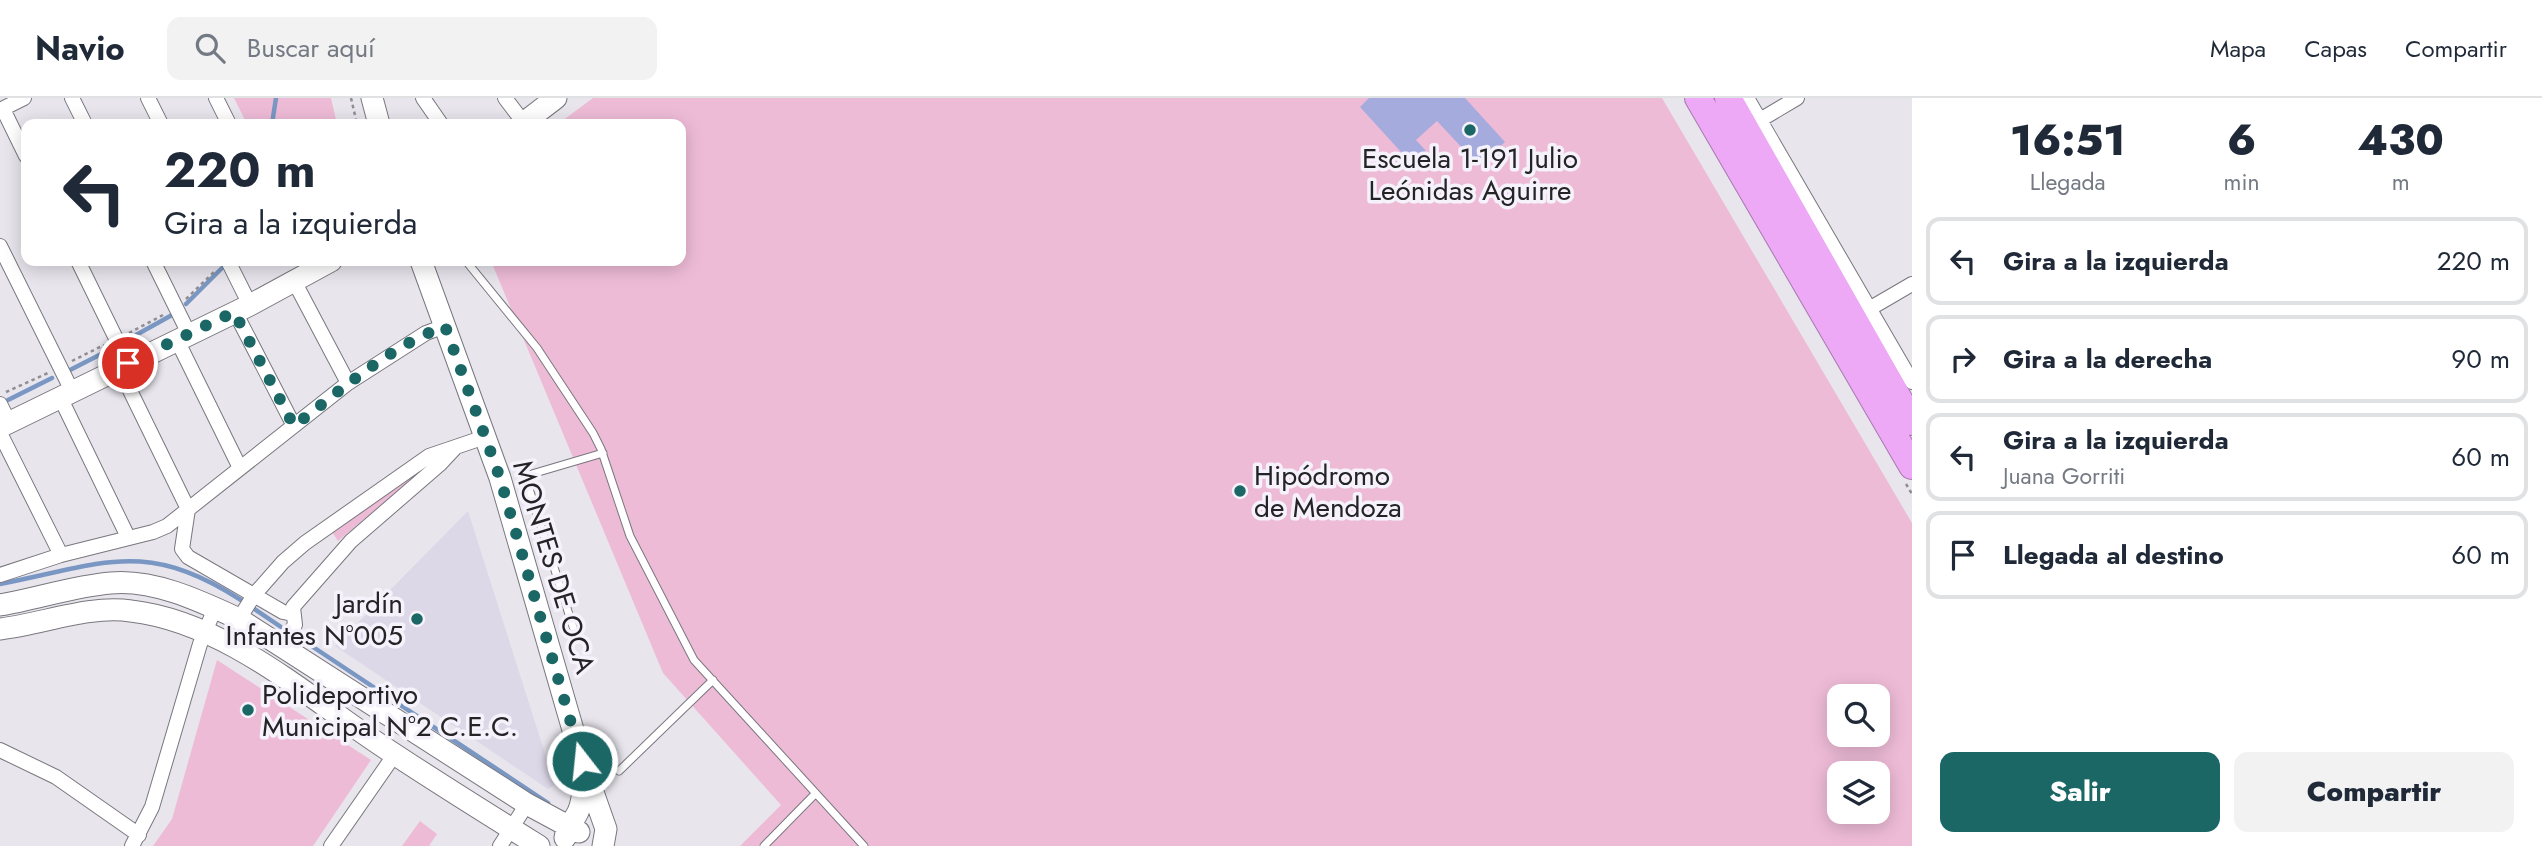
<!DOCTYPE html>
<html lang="es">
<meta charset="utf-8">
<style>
body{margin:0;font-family:Jost,sans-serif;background:#f2f2f3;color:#1f2937;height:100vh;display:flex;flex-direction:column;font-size:26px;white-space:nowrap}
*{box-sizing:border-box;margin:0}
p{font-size:23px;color:#747a83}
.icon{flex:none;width:38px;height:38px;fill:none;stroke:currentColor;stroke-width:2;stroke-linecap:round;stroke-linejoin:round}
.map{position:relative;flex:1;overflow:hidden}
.sheet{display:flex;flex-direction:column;background:#fff;width:630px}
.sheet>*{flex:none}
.hud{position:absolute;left:21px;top:21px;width:665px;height:147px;border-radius:14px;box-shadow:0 4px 18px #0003;background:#fff;color:#1f2937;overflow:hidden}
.fabs{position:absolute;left:1827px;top:586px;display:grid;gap:14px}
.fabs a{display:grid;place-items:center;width:63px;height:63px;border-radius:14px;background:#fff;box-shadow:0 4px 18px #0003;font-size:35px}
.pin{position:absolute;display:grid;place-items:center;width:60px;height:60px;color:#fff;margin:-30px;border:4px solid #fff;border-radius:50%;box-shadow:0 2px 7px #0007}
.me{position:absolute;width:77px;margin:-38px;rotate:344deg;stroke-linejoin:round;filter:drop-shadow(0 0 5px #0008)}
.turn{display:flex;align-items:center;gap:24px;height:147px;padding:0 28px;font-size:32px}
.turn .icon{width:91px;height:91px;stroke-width:2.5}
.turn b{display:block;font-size:49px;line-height:60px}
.eta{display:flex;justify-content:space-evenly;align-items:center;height:119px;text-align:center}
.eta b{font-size:42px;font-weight:800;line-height:49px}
.cta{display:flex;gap:14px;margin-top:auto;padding:14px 28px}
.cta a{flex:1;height:80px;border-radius:14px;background:#1a6765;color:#fff;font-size:28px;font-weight:800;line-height:80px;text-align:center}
.cta a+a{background:#f2f2f3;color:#1f2937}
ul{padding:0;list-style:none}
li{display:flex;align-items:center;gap:21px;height:88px;margin:0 14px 10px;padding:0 14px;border:4px solid #e0e1e3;border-radius:14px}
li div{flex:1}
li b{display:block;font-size:26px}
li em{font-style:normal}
header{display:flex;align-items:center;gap:42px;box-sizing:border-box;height:98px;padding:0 35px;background:#fff;border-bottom:2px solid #e0e1e3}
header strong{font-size:33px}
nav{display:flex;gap:38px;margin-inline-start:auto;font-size:24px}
.search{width:490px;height:63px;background:#f2f2f3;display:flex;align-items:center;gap:18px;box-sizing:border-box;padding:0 24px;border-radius:14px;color:#747a83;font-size:26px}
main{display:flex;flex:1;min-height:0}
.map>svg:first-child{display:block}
.built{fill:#ddd8e7}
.green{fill:#eebbd7;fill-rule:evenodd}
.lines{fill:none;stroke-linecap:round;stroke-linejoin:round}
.stream{stroke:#7997c2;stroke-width:4.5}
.building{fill:#a5abdd}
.lane-casing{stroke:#79777e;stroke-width:9}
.street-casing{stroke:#79777e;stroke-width:16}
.secondary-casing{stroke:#79777e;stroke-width:23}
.highway-casing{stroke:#a779ad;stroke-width:28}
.path{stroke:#908e93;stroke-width:2.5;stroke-dasharray:3.5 3.5;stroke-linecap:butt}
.lane{stroke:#fff;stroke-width:7}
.street{stroke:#fff;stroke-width:14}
.secondary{stroke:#fff;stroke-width:21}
.highway{stroke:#eda8f6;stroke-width:26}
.route{stroke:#1a6765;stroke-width:12;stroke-dasharray:0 21.6}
.poi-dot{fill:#1a6765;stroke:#f5f2fb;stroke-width:2.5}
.labels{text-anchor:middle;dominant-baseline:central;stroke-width:7;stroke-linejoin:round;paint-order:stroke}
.poi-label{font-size:28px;fill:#242326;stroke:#f5f2fb;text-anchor:start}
.street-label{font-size:28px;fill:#242326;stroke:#f5f2fb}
</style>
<header>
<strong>Navio</strong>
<div class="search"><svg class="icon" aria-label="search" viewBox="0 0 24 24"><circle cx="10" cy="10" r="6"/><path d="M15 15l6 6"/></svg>Buscar aquí</div>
<nav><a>Mapa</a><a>Capas</a><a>Compartir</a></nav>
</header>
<main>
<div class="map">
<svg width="1912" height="748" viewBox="0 0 1912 748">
<rect width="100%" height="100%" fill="#e8e5ed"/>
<path class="built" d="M468 413 555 687 548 691 335 548Z"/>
<path class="green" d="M234 0H331L337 26H247Z
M593 0H1662L1912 425V748H740L781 707 663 575 491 163H681V26H558ZM1839 598H1878V637H1839ZM1839 676H1878V714H1839Z
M423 372 338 443 332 434Z
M217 562 371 662 313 748H153L172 721Z
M420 723 437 736 429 748H402Z"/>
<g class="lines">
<path class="stream" d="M272 26 276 0
M186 206 223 169
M127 242 172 217
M70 272 111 251
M8 302 52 280
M0 486C103 466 144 440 241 502
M250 508 284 531
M292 535 548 705"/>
</g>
<path class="building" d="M1369 0H1465L1505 44 1479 68 1437 23 1416 42 1426 53 1412 66 1360 9Z"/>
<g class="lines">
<defs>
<path id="lane" d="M466 163 537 250 593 335 601 351 630 438 694 562 864 748
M573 529 525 378 603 355
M619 673 713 582
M764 748 815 696"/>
<path id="street" d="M72 0 85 26
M148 0 161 26
M216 0 229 26
M423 0 441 26
M505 0 524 25
M1747 0 1912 284
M3 11 26 58
M0 12 24 0
M1760 22 1797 0
M0 148 72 293
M78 163 128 265
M153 163 189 236
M228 163 250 207
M294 183 348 285
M1869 211 1912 186
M235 214 294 328
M177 242 240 370
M119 270 188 411 182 451 188 459 283 514 293 516
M60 299 128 439
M0 306 9 324
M0 335 61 457
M0 477 61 457 153 434 167 428 348 285 426 235 445 228
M239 521 254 497 283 464 305 445 429 358 485 339
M285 551 286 539 295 527 293 509 351 443 440 366 454 351
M0 652 56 679 139 737
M132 748 152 709 200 546 215 510
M331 748 395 656
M500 748 527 706"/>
<path id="secondary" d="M372 0 379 26
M522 26 556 0
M421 163 500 380 582 663 606 731 603 748
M0 329 250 207 331 163
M0 507C37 501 73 488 111 485 154 481 200 503 239 521L527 706 579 734
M0 531C43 526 88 507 131 513 225 524 305 597 382 648 433 682 486 715 539 748
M565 740C567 724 572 727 578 714 583 704 583 691 584 680"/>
<path id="highway" d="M1698 0 1912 368
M1728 0 1912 324"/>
</defs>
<use href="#lane" class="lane-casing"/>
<use href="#street" class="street-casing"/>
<use href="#secondary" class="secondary-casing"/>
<use href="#highway" class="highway-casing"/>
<path class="path" d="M351 0 357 26
M186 201 216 172
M129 235 163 217
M72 263 104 247
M6 294 48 275
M1906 386 1912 396"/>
<use href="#lane" class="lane"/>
<use href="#street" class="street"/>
<use href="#secondary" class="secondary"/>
<use href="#highway" class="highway"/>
</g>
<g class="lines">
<path class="route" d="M128 265 234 214 294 328C341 292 389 249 445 228L500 380 582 663"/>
</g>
<g class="poi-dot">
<circle cx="1470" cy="32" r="7"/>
<circle cx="1240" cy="393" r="7"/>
<circle cx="417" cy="521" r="7"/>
<circle cx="248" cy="612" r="7"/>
</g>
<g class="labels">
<g class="poi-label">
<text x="1470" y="60" text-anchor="middle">Escuela 1-191 Julio<tspan x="1470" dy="32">Leónidas Aguirre</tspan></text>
<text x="1254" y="377">Hipódromo<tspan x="1254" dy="32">de Mendoza</tspan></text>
<text x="403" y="505" text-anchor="end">Jardín<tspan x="403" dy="32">Infantes N°005</tspan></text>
<text x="262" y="596">Polideportivo<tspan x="262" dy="32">Municipal N°2 C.E.C.</tspan></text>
</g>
<g class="street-label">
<text transform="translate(554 469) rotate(73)">MONTES DE OCA</text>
</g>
</g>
</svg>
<div class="fabs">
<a><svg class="icon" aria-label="search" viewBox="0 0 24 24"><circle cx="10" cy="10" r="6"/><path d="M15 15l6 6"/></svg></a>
<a><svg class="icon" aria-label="layers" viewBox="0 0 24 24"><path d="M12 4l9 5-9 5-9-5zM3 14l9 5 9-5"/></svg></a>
</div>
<div class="pin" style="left:128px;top:265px;background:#d93025"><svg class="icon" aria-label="arrive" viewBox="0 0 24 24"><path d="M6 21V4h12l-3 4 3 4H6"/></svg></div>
<svg class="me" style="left:582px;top:663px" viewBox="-20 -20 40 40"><circle r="17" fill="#1a6765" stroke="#fff" stroke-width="3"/><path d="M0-11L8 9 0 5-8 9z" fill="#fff"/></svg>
<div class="hud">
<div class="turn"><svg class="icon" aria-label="left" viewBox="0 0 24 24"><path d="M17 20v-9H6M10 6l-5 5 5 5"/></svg><div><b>220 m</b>Gira a la izquierda</div></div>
</div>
</div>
<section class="sheet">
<div class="eta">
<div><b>16:51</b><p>Llegada</p></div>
<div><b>6</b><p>min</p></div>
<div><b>430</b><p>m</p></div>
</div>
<ul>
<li><svg class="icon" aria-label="left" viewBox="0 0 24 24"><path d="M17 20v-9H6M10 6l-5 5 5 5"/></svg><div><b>Gira a la izquierda</b></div><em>220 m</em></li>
<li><svg class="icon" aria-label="right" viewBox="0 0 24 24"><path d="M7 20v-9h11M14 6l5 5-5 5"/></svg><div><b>Gira a la derecha</b></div><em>90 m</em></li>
<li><svg class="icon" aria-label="left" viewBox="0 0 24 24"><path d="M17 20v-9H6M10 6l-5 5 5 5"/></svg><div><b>Gira a la izquierda</b><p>Juana Gorriti</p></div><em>60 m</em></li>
<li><svg class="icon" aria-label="arrive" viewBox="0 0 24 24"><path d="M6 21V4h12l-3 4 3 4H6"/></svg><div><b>Llegada al destino</b></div><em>60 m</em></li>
</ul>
<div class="cta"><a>Salir</a><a>Compartir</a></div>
</section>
</main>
